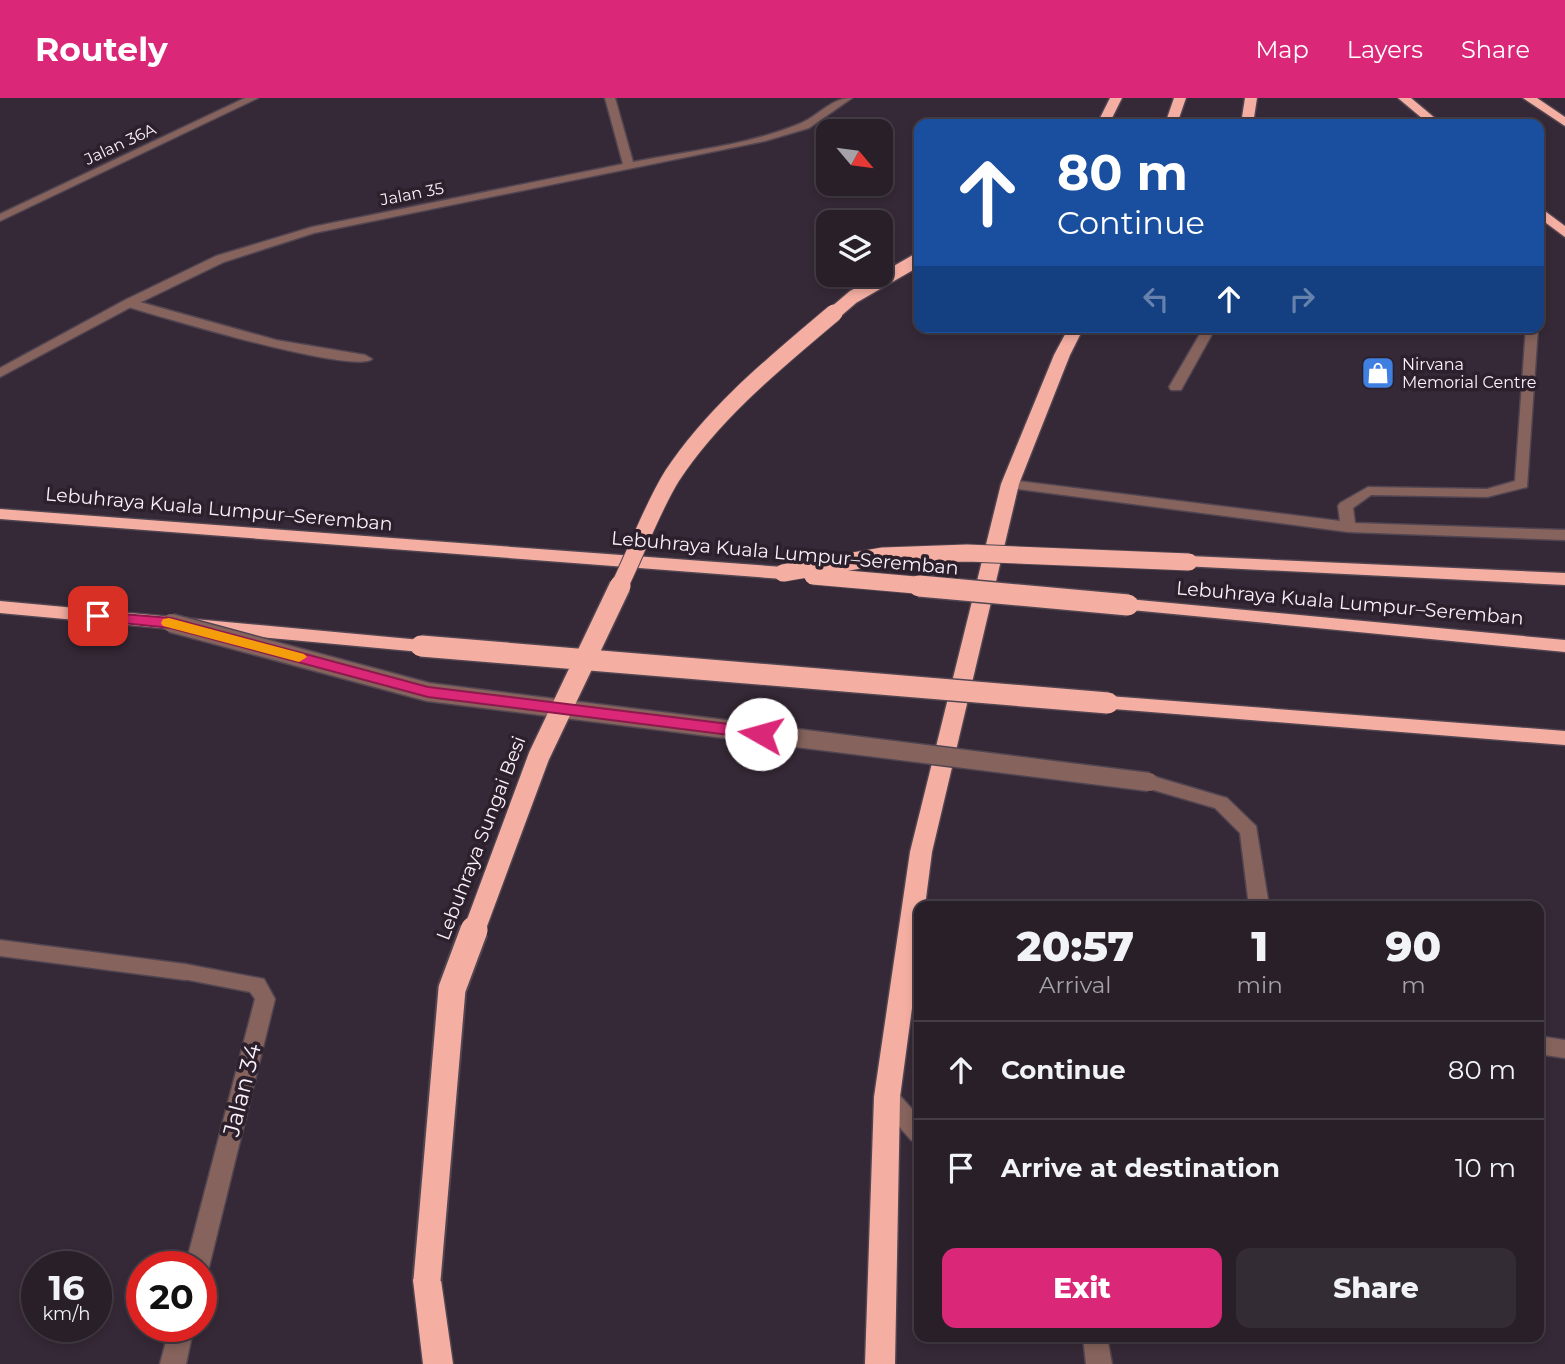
<!DOCTYPE html>
<meta charset="utf-8">
<style>
body{margin:0;font-family:Montserrat,sans-serif;background:#342c35;color:#f1f3f6;height:100vh;display:flex;flex-direction:column;font-size:26px;white-space:nowrap}
*{box-sizing:border-box;margin:0}
p{font-size:23px;color:#a5a2a8}
.icon{flex:none;width:38px;height:38px;fill:none;stroke:currentColor;stroke-width:2;stroke-linecap:round;stroke-linejoin:round}
.map{position:relative;flex:1;overflow:hidden}
.drawer{position:absolute;left:914px;top:803px;width:630px;height:441px;display:flex;flex-direction:column;background:#281f29;border-radius:14px;box-shadow:0 4px 10px #0003,0 0 0 2px #443d46}
.drawer>*{flex:none}
.top-card{position:absolute;left:914px;top:21px;width:630px;height:214px;border-radius:14px;box-shadow:0 4px 10px #0003,0 0 0 2px #443d46;background:#1a4fa0;color:#fff;overflow:hidden}
.needle{width:46px;rotate:119deg}
.buttons{position:absolute;left:816px;top:21px;display:grid;gap:14px}
.buttons a{display:grid;place-items:center;width:77px;height:77px;border-radius:14px;background:#281f29;box-shadow:0 4px 10px #0003,0 0 0 2px #443d46;font-size:35px}
.speed{position:absolute;left:21px;top:1153px;display:flex;gap:14px;font-size:35px;font-weight:700;text-align:center}
.speed>*{display:grid;place-content:center;width:91px;height:91px;border-radius:50%;background:#281f29;box-shadow:0 4px 10px #0003,0 0 0 2px #443d46;line-height:1}
.speed small{font-size:18px;font-weight:400}
.speed .limit{border:10px solid #d22;background:#fff;color:#111}
.pin{position:absolute;display:grid;place-items:center;width:60px;height:60px;color:#fff;margin:-30px;border-radius:14px;box-shadow:0 4px 10px #0006}
.me{position:absolute;width:77px;margin:-38px;rotate:277deg;stroke-linejoin:round;filter:drop-shadow(0 0 5px #0008)}
.turn{display:flex;align-items:center;gap:24px;height:147px;padding:0 28px;font-size:32px}
.turn .icon{width:91px;height:91px;stroke-width:2.5}
.turn b{display:block;font-size:49px;line-height:60px}
.lanes{display:flex;align-items:center;height:66px;padding:0 28px;background:#0003;justify-content:center;gap:35px;direction:ltr}
.lanes .off{opacity:.35}
.eta{display:flex;justify-content:space-evenly;align-items:center;height:119px;text-align:center}
.eta b{font-size:42px;font-weight:800;line-height:49px}
.action{display:flex;gap:14px;margin-top:auto;padding:14px 28px}
.action a{flex:1;height:80px;border-radius:14px;background:#db2777;color:#fff;font-size:28px;font-weight:800;line-height:80px;text-align:center}
.action a+a{background:#342c35;color:#f1f3f6}
ul{padding:0;list-style:none}
li{display:flex;align-items:center;gap:21px;height:98px;padding:0 28px;border-top:2px solid #443d46}
li div{flex:1}
li b{display:block;font-size:26px}
li em{font-style:normal}
header{display:flex;align-items:center;gap:42px;box-sizing:border-box;height:98px;padding:0 35px;background:#db2777;color:#fff}
header strong{font-size:33px}
nav{display:flex;gap:38px;margin-inline-start:auto;font-size:24px}
.map>svg:first-child{display:block}
.lines{fill:none;stroke-linecap:round;stroke-linejoin:round}
.lane-casing{stroke:#514552;stroke-width:3}
.street-casing{stroke:#514552;stroke-width:3}
.highway-casing{stroke:#514552;stroke-width:3}
.lane{fill:#86635c;fill-rule:evenodd}
.street{fill:#86635c;fill-rule:evenodd}
.highway{fill:#f5afa2;fill-rule:evenodd}
.lane-bridge-casing{stroke:#514552;stroke-width:21;stroke-linecap:butt}
.highway-bridge-far3-casing{stroke:#514552;stroke-width:16;stroke-linecap:butt}
.highway-bridge-far2-casing{stroke:#514552;stroke-width:19;stroke-linecap:butt}
.highway-bridge-far1-casing{stroke:#514552;stroke-width:24;stroke-linecap:butt}
.highway-bridge-casing{stroke:#514552;stroke-width:31;stroke-linecap:butt}
.lane-bridge{stroke:#86635c;stroke-width:18}
.highway-bridge-far3{stroke:#f5afa2;stroke-width:13}
.highway-bridge-far2{stroke:#f5afa2;stroke-width:17}
.highway-bridge-far1{stroke:#f5afa2;stroke-width:21}
.highway-bridge{stroke:#f5afa2;stroke-width:27}
.route{fill:#db2777;stroke:#8e194d;stroke-width:2}
.slow{fill:#f59e0b}
.labels{text-anchor:middle;dominant-baseline:central;stroke-width:7;stroke-linejoin:round;paint-order:stroke}
.far-street-label{font-size:16px;fill:#faf1fa;stroke:#2c202c}
.far-poi-label{font-size:16px;fill:#faf1fa;stroke:#2c202c;text-anchor:start}
.street-label{font-size:19px;fill:#faf1fa;stroke:#2c202c}
.near-street-label{font-size:23px;fill:#faf1fa;stroke:#2c202c}
</style>
<header>
<strong>Routely</strong>
<nav><a>Map</a><a>Layers</a><a>Share</a></nav>
</header>
<div class="map">
<svg width="1565" height="1266" viewBox="0 0 1565 1266">
<rect width="100%" height="100%" fill="#362937"/>
<g class="lines">
<defs>
<path id="lane" d="M129 201 276 242 365 257 372 261C353 277 158 218 125 208L123 205Z
M1204 229H1216L1181 292H1171L1169 289Z
M1526 229H1538L1527 389 1487 399 1371 397 1353 410 1355 425 1565 432V442L1348 434 1010 390 1003 386 1010 382 1340 423 1338 408 1340 405 1368 389 1487 391 1515 383Z
M1149 677 1227 700 1256 728 1269 808H1249L1240 735 1215 710 1143 689 1140 684 1143 679Z
M0 842 185 866 192 868 195 874 192 880 185 882 0 858Z
M1538 938 1565 942V960L1538 956Z
M887 989 895 992 919 1019V1045L911 1042 879 1006 876 999 879 992Z
M1083 1239H1107L1112 1266H1086Z"/>
<path id="street" d="M245 0H258L0 123V116Z
M605 0H615L633 64C688 53 748 47 799 26 818 19 830 0 852 0L809 30 765 43 314 135 224 164 133 208 0 279V270L125 202 216 158 312 129 623 66Z
M185 866 264 881 275 901 209 1169 205 1177 201 1179V1169H185L255 901 250 894 178 880 175 874 178 868Z
M170 1228H194L186 1266H160Z"/>
<path id="highway" d="M1110 0H1122L1109 26H1097Z
M1174 0H1186L1177 26H1165Z
M1245 0H1257L1253 26H1241Z
M1398 0H1411L1442 26H1429Z
M1523 0H1537L1565 19V28Z
M1538 108 1565 128V139L1538 119Z
M1069 229H1084L1070 257 1019 386 932 754 925 808H919V858L900 999 895 1266H865L874 999 910 754 1001 386 1054 257Z
M0 411 783 469 792 475 783 481 0 421Z
M1189 458 1565 475V487L1182 468 1180 464 1182 460Z
M1128 501 1565 542V554L1121 511 1118 507 1121 503Z
M0 503 421 542 428 543 431 548 428 553 421 554 0 515Z
M1108 598 1565 633V647L1101 610 1098 605 1101 600Z
M427 1168 437 1172 441 1182 453 1266H423L413 1182 417 1172Z"/>
</defs>
<use href="#lane" class="lane-casing"/>
<use href="#street" class="street-casing"/>
<use href="#highway" class="highway-casing"/>
<use href="#lane" class="lane"/>
<use href="#street" class="street"/>
<use href="#highway" class="highway"/>
<defs>
<path id="lane-bridge" d="M171 525 428 594 1149 684"/>
<path id="highway-bridge-far3" d="M832 217 853 199 919 161"/>
<path id="highway-bridge-far2" d="M783 475 883 458 967 455 1189 464
M813 478 938 489
M619 489C636 455 652 410 672 378 714 314 776 264 834 215"/>
<path id="highway-bridge-far1" d="M919 488 1128 507
M421 548 1108 605
M474 833 539 658 620 488"/>
<path id="highway-bridge" d="M427 1182 452 891 474 832"/>
</defs>
<use href="#lane-bridge" class="lane-bridge-casing"/>
<use href="#highway-bridge-far3" class="highway-bridge-far3-casing"/>
<use href="#highway-bridge-far2" class="highway-bridge-far2-casing"/>
<use href="#highway-bridge-far1" class="highway-bridge-far1-casing"/>
<use href="#highway-bridge" class="highway-bridge-casing"/>
<use href="#lane-bridge" class="lane-bridge"/>
<use href="#highway-bridge-far3" class="highway-bridge-far3"/>
<use href="#highway-bridge-far2" class="highway-bridge-far2"/>
<use href="#highway-bridge-far1" class="highway-bridge-far1"/>
<use href="#highway-bridge" class="highway-bridge"/>
</g>
<path class="route" d="M98 514 171 520 428 589 761 630 769 636 761 641 428 599 171 530 93 522 90 518 93 515Z"/>
<path class="slow" d="M169 520 304 556 307 559 299 564 163 528 161 525 163 521Z"/>
<defs>
<symbol id="shop-square" viewBox="-11 -11 22 22"><rect x="-9" y="-9" width="18" height="18" rx="4" fill="#3f7fe0" stroke="#2c202c"/><path d="M-5-2.5h2.3a2.7 3.5 0 0 1 5.4 0H5L5.5 6h-11ZM-1.5-2.5h3a1.5 2.3 0 0 0-3 0Z" fill="#fff"/></symbol>
</defs>
<g fill-rule="evenodd">
<use href="#shop-square" x="1359" y="256" width="38" height="38"/>
</g>
<g class="labels">
<g class="far-street-label">
<text transform="translate(120 46) rotate(-25)">Jalan 36A</text>
<text transform="translate(412 96) rotate(-11)">Jalan 35</text>
</g>
<g class="far-poi-label">
<text x="1402" y="266">Nirvana<tspan x="1402" dy="18">Memorial Centre</tspan></text>
</g>
<g class="street-label">
<text transform="translate(219 411) rotate(5)">Lebuhraya Kuala Lumpur–Seremban</text>
<text transform="translate(785 455) rotate(5)">Lebuhraya Kuala Lumpur–Seremban</text>
<text transform="translate(1350 505) rotate(5)">Lebuhraya Kuala Lumpur–Seremban</text>
<text transform="translate(481 740) rotate(-69)">Lebuhraya Sungai Besi</text>
</g>
<g class="near-street-label">
<text transform="translate(242 992) rotate(-76)">Jalan 34</text>
</g>
</g>
</svg>
<div class="buttons">
<a><svg class="needle" viewBox="-14 -14 28 28"><path d="M0-13l5 13h-10z" fill="#e53935"/><path d="M0 13l5-13h-10z" fill="#a5a2a8"/></svg></a>
<a><svg class="icon" aria-label="layers" viewBox="0 0 24 24"><path d="M12 4l9 5-9 5-9-5zM3 14l9 5 9-5"/></svg></a>
</div>
<div class="speed"><div>16<small>km/h</small></div><div class="limit">20</div></div>
<div class="pin" style="left:98px;top:518px;background:#d93025"><svg class="icon" aria-label="arrive" viewBox="0 0 24 24"><path d="M6 21V4h12l-3 4 3 4H6"/></svg></div>
<svg class="me" style="left:761px;top:636px" viewBox="-20 -20 40 40"><circle r="19" fill="#fff"/><path d="M0-13L10 11 0 6-10 11z" fill="#db2777"/></svg>
<div class="top-card">
<div class="turn"><svg class="icon" aria-label="ahead" viewBox="0 0 24 24"><path d="M12 20V5M6 11l6-6 6 6"/></svg><div><b>80 m</b>Continue</div></div>
<div class="lanes"><svg class="icon off" aria-label="left" viewBox="0 0 24 24"><path d="M17 20v-9H6M10 6l-5 5 5 5"/></svg><svg class="icon" aria-label="ahead" viewBox="0 0 24 24"><path d="M12 20V5M6 11l6-6 6 6"/></svg><svg class="icon off" aria-label="right" viewBox="0 0 24 24"><path d="M7 20v-9h11M14 6l5 5-5 5"/></svg></div>
</div>
<section class="drawer">
<div class="eta">
<div><b>20:57</b><p>Arrival</p></div>
<div><b>1</b><p>min</p></div>
<div><b>90</b><p>m</p></div>
</div>
<ul>
<li><svg class="icon" aria-label="ahead" viewBox="0 0 24 24"><path d="M12 20V5M6 11l6-6 6 6"/></svg><div><b>Continue</b></div><em>80 m</em></li>
<li><svg class="icon" aria-label="arrive" viewBox="0 0 24 24"><path d="M6 21V4h12l-3 4 3 4H6"/></svg><div><b>Arrive at destination</b></div><em>10 m</em></li>
</ul>
<div class="action"><a>Exit</a><a>Share</a></div>
</section>
</div>
